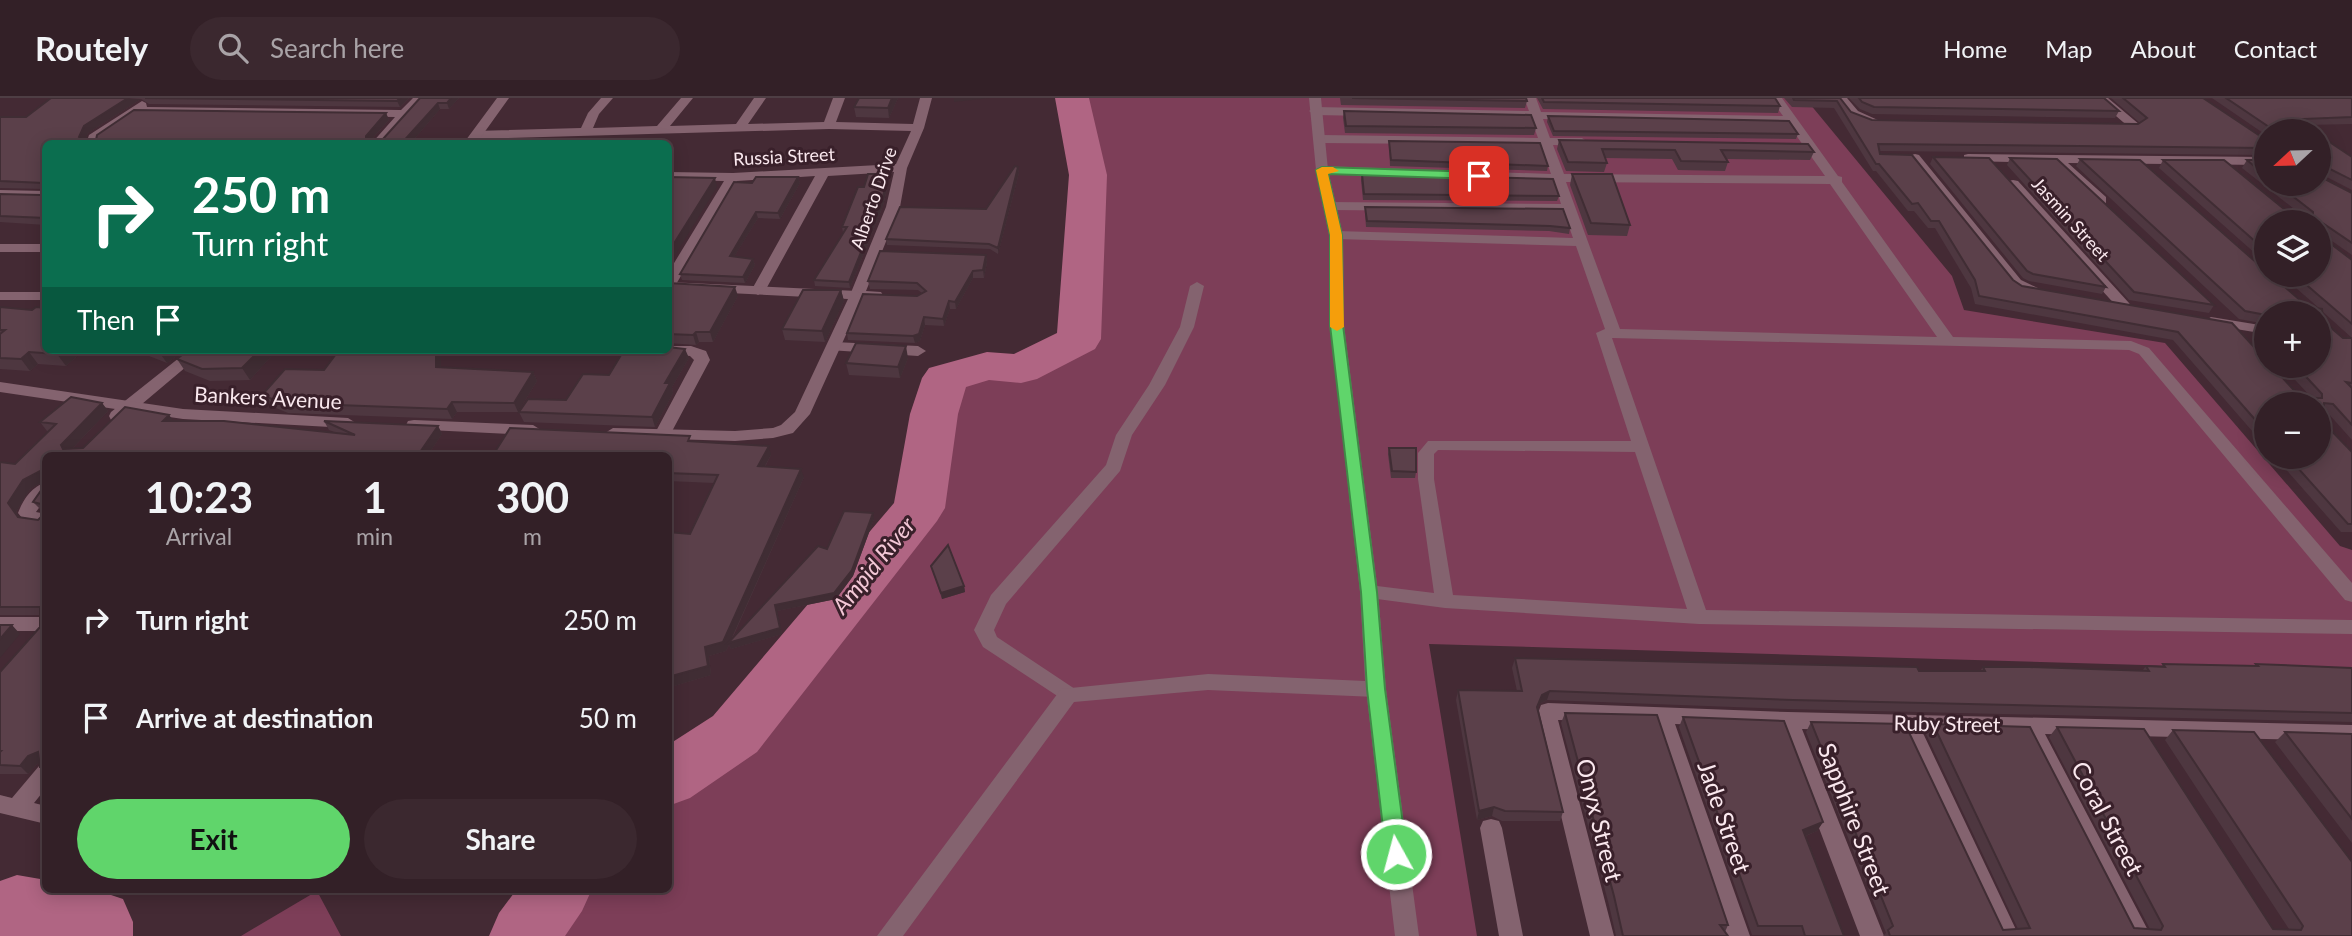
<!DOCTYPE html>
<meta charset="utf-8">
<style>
body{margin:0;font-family:Lato,sans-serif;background:#3b282f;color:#f1f3f6;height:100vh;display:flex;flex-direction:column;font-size:26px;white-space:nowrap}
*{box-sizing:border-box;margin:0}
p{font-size:23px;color:#a9a3a7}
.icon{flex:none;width:38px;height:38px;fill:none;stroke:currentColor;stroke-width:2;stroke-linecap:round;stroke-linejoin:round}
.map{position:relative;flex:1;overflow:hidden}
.side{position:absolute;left:42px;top:354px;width:630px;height:441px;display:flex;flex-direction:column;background:#332027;border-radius:10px;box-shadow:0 4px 18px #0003,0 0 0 2px #4e3e44}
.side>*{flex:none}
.hud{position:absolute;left:42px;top:42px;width:630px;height:214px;border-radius:10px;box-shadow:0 4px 18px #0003,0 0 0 2px #4e3e44;background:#0b6e4f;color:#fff;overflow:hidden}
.needle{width:46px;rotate:248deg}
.tools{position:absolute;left:2254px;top:21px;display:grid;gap:14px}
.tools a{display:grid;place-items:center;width:77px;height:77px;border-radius:50%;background:#332027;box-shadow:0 4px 18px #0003,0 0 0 2px #4e3e44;font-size:35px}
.pin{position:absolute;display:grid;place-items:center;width:60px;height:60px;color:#fff;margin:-30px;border-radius:14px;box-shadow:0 4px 10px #0006}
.me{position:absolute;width:77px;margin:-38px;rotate:353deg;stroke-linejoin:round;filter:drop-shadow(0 0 5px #0008)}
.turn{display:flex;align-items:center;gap:24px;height:147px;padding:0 35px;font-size:32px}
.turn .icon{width:91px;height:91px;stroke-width:2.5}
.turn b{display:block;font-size:49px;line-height:60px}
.then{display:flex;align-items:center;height:66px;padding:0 35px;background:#0003;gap:14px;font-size:26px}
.eta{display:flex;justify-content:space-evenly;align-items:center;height:119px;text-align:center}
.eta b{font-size:42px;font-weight:700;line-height:49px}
.button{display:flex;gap:14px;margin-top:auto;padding:14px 35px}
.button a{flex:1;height:80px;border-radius:42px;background:#60d56b;color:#111;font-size:28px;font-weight:700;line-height:80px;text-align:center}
.button a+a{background:#3b282f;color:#f1f3f6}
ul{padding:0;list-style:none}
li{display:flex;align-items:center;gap:21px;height:98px;padding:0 35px}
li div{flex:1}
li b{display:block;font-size:26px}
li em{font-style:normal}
header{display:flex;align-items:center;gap:42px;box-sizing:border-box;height:98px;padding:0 35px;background:#332027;border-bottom:2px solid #4e3e44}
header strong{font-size:33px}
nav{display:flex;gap:38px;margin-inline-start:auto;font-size:24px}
.search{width:490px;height:63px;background:#3b282f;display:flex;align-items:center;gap:18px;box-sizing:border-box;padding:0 24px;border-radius:38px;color:#a9a3a7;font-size:26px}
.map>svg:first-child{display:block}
.green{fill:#7d3e58}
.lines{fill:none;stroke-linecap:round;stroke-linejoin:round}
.river{fill:#b06583;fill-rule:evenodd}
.service{fill:#84636f;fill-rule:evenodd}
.minor{fill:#84636f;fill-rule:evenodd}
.tertiary{fill:#84636f;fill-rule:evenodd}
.wall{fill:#4e3740;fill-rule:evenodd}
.shaded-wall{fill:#402d34}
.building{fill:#5b404a;stroke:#402d34;stroke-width:2;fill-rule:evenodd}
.route{fill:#60d56b;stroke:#3e8a46;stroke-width:2}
.slow{fill:#f59e0b}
.labels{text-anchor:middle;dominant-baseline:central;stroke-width:6;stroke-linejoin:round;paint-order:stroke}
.far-street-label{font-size:18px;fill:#fae8ee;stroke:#39202a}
.street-label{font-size:21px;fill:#fae8ee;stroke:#39202a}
.water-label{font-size:23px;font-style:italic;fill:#f4c8d7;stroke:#39202a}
.near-street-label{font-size:24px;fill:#fae8ee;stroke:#39202a}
</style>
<header>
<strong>Routely</strong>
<div class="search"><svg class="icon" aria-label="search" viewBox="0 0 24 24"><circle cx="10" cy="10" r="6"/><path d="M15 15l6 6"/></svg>Search here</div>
<nav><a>Home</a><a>Map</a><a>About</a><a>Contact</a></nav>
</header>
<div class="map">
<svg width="2352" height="838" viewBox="0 0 2352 838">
<rect width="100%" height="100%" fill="#442a34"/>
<path class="green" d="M1072 0H1805L1952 178 1964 212 2165 245 2340 448 2352 452V573L1429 546 1477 838H524L558 791H668L669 681 735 636 919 410 934 316 945 280 987 268 1021 270 1079 241 1088 77Z
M317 793 341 838H241Z
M17 808 98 824V838H0V818Z"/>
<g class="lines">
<path class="river" d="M1055 0H1089L1107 77 1101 241 1095 251 1037 281 1021 285 989 282 966 289 958 316 945 410 937 423 757 654 690 700 668 708V647L713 618 894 405 910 316 922 280 929 270 987 254 1014 256 1057 235 1069 77Z
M17 777 46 782V791H93L123 801 133 824V838H0V783Z
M517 791H592L582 813 565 838H489L499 815Z"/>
<path class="service" d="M1524 0H1536L1541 14 1783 18 1770 0H1782L1838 78 1842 79V84L1953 239 2131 243 2149 250 2352 485V504L2345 502 2139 256 2129 252 1612 240 1706 512 2352 522V536L1699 526 1445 510 1362 499 1360 494 1362 489 1369 487 1434 495 1418 381V355L1428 343H1631L1596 235 1605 231 1576 148 1336 141 1329 137 1336 133 1573 140 1564 114 1329 112 1322 108 1329 104 1561 106 1554 84 1322 76 1316 72 1322 68 1551 76 1541 47 1321 45 1315 41 1321 37 1538 40 1531 21 1315 17 1309 13 1315 9 1529 13ZM1543 21 1788 26 1825 78 1564 76 1553 47 1582 48 1588 44 1582 40H1550ZM1566 84 1830 86 1937 239 1620 231ZM1438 352 1635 354 1687 511 1453 497 1434 381V356Z
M1197 184 1204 188 1194 229 1165 287 1132 337 1120 373 1006 506 994 532 997 539 1075 591 1078 597 1075 603 1068 605 983 549 974 532 991 497 1106 367 1116 337 1149 287 1180 229 1190 188Z
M1376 583 1383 585 1386 591 1419 838H1395L1366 591 1369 585Z
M1491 721 1499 723 1502 730 1523 838H1499L1480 730 1483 723Z"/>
<path class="minor" d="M413 0H425L384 46H371L395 19 137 16 99 42 98 46H86L89 37 142 3 146 5 147 9 401 12Z
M601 0H613L599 16 593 30 657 28 681 0H693L670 28 736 26 754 0H766L748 26 824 24 833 0H845L836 24 913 26 920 0H932L924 30 907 70 900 109 866 193 881 194 883 197 881 200 857 201 850 197 886 109 894 74 828 78 765 193 758 197 751 193 815 78 737 83 675 188 668 192V175L724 83 668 82V74L733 75 896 66 911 33 829 31 476 41 470 37 476 33 581 30 588 15Z
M1309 0H1321L1328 72 1343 137 1344 227 1378 494 1386 591 1383 597 1376 599 1208 592 1074 604 903 838H877L1061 591 1208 576 1365 583 1360 494 1330 227 1329 137 1316 72Z
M1835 0H1847L1858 13 1880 23 1874 27 1850 19Z
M2095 0H2108L2140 27 2130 30Z
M1915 56 1919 57 2021 182 2040 191V197H2030L2011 188 1911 63V57Z
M1968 56 2266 59V67L2068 65 2106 99V105H2096L2054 65 1964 63V57Z
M2013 82 2018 83 2129 205 2131 208 2129 211H2119L2008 89V83Z
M0 92 46 93V101L0 100Z
M0 146H46V154H0Z
M0 194H46V202H0Z
M2211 219 2266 228V236L2206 226 2204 223Z
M834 244 918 248 926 253 918 258 829 252 826 249Z
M668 248H691L706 253 710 262 670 337 662 342 654 337 694 262 690 258 662 255 659 252H668Z
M189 252H206L123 322H111L109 318 111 314Z
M46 384V400L36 414 46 416V428L26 425 18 415C23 402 31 389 46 384Z
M0 519H46V533H0Z
M1548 605 1788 614 2352 627V643L2045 636 2151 838H2127L2024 636 1922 633 2019 838H1995L1901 633 1802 631 1884 838H1860L1781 630 1675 626 1750 838H1726L1655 625 1558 622 1614 838H1590L1537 618 1541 607Z
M46 665V690L34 705 46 708V726L0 715V697L12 700 39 668Z"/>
<path class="tertiary" d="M497 0H509L476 46H463Z
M668 184 857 193 864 197 810 316 793 335 773 340 735 343 607 339 605 335 613 330 735 333 773 330 781 327 795 314 848 201 668 192Z
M0 284 183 311 348 320 356 325 348 330 183 321 0 294Z
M414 322 533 327 541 332 533 337 408 331 406 327 408 323Z"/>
</g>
<path class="wall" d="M51 0H409L400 9 149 6 141 1 88 35 85 42 386 15 389 22 372 41H383L420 0H459L449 11H440L410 46H46V127L0 124V96L41 97 44 94V91L0 90V19H26Z
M898 0 889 20 856 19 854 9Z
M1340 0H1526L1527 3 1525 10 1341 7Z
M1537 0H1775L1780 8 1778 15 1543 11Z
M1784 0H1840L1851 14 1872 22 2138 26 2140 25 2111 0H2203L2266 42V57L1879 53 1880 56 2013 182 2022 188 2232 225 2301 300H2312L2282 268H2319V215H2266V226L2239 221 2076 68 2080 61 2308 209 2319 210 2281 177H2319L2266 124V165L2159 70 2163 62 2294 119 2303 118 2242 70 2247 62H2266V86H2319V37L2352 59V92L2323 77V80L2352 95V157L2322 136V139L2352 162V240L2322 213 2323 223 2343 240H2352V342L2327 314H2324L2323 324 2352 354V434H2341L2275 359H2319L2266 306V349L2173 242 1975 206 1971 190 1935 130H1928L1914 113H1908L1876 73H1873L1834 10 1792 9Z
M1849 0H2104L2119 13 2115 20 1872 16 1860 11Z
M2212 0H2352V26L2308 27 2306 29 2312 33H2266V37Z
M1344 13 1536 30 1534 37 1345 35 1343 20Z
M1548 18 1798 36 1796 41 1553 38 1547 24Z
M1559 42 1814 54 1810 62 1727 61 1728 64 1725 73 1678 72 1672 61 1605 60 1607 65 1604 74 1566 73 1557 51Z
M1389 43 1548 68 1547 73 1390 68Z
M1933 59 2106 189 2102 196 2029 183 2023 180 1930 66Z
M2010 60 2214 207 2209 215 2129 202 2007 67Z
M1018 69 1019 75 998 156 990 151 887 147 886 141 986 111Z
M889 76V82L883 108 850 190 815 188 814 182 843 135 842 129 864 89Z
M1362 76 1559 98 1557 103 1363 102 1361 82Z
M1572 76 1630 127 1627 138 1588 137 1570 87Z
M798 79 800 85 780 121 758 120 734 159 753 161 755 167 745 185 682 182 680 176 752 85Z
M1365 109 1563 111 1570 130 1569 136 1549 133 1366 129 1365 115Z
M986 157 987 164 984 180H973L956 211H950L944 228 925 227 920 243 915 245 848 242 847 235 922 195 918 192 870 191 868 183Z
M668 185 738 198 713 244H699L696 247 668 245Z
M841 192 844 203 825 244 785 242 782 231Z
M0 209 84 252 66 268 38 266 30 273 0 271Z
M2260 229 2266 230V250L2255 237Z
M141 252H185L167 265 144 256Z
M277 252 250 282 210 283 185 273 177 261Z
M339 252H441V270L533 274 537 283 518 314H457L452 321 288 315 269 307 262 297 324 272Z
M689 260 672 289 673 295 655 329 524 324 519 314 566 302 609 277Z
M908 260 900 280 849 277 846 265Z
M102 305 108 313 72 351 83 350 169 317 173 323 337 335 329 332 324 323 438 328 442 336 428 357H46V674L40 669 39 665 37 666 28 676H0V574L40 529V517H0V364L15 366 49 333H47L40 324ZM41 385 42 391 33 404 41 412V419L38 422 19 419 16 414 30 391Z
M692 344 771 357 765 369 804 379 732 541 827 451 874 421 853 478 836 501 777 513 782 536 731 551 729 547 726 553 709 558 711 577 674 588 668 587V434L690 436 714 385 668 383V357Z
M1389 350 1416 374 1415 380H1391L1388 356Z
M931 468 964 488 965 494 942 501Z
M1515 560 1919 573H1980L1983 569 2142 573 2146 568 2161 569 2163 566 2253 568 2256 566 2352 570V624L1788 611 1547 602 1539 606 1538 609 1563 714 1560 723H1502L1492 718 1477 722 1456 602 1458 592 1517 593 1512 570Z
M1565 615 1728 827 1725 834 1728 838H1616L1609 807 1561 625Z
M1683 619 1823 724 1817 733 1806 738 1844 838 1752 837 1679 629Z
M1811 624 2003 832 2018 831 1926 636 1933 626 2134 830 2150 831 2049 639 2057 629 2273 831H2289L2165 642 2173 632 2352 838H1883L1886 835 1806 634Z
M2285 634 2352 636V745L2275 644Z"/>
<path class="shaded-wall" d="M128 0 141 1 88 35 84 45 79 39 84 28Z
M400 0H409L400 9 397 3Z
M451 0H459L449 11 447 5Z
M892 0H898L889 20 888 10Z
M954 0H990L954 4Z
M438 5 440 11 410 46H401Z
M386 15 389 22 369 44 366 41V38Z
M1018 69 1019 75 998 156V150Z
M889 76V82L883 108 850 190 849 184Z
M798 79 800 85 780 121 778 115Z
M715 80 717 89 668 169V155Z
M756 114 758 120 731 164 730 158Z
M986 157 987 164 984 180 983 172Z
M753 161 755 167 745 185 743 179Z
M973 173V180L956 211 955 204Z
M735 189 738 198 713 244 710 234Z
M841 192 844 203 825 244 822 233Z
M949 203 950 211 944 228 943 221Z
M924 219 925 227 920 243 915 245 913 238Z
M696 234 699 244 696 247 693 237Z
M906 248 908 260 900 280 898 269Z
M685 251 689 260 672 289 673 295 655 329 652 319 665 285Z
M62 252H84L66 268 57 256Z
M162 252H185L167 265 159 254Z
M260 252H277L250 282 242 270Z
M436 252H441V279L436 269Z
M29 254 38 266 30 273 21 261Z
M533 274 537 283 518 314 514 305Z
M452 304 457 314 452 321 447 311Z
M102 305 108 313 68 355 63 351 61 347Z
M169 317 175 325 163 323Z
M438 328 442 336 428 357H418Z
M769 348 771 357 760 377 758 368Z
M801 371 804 379 730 544 775 507 873 415 874 421 853 478 836 501 777 513 782 536 731 551 729 547 726 553 709 558 711 577 674 588 670 579 705 549Z
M40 373 46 382 30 391 16 414 26 428 8 405 23 382Z
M964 488 965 494 942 501 941 495Z
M12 527 20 536 0 560V541Z
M1550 593 1547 602 1539 606 1542 597Z
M38 654 46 663 37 666 28 676 20 668 28 658Z
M1494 709 1492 718 1477 722 1479 713Z
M1823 724 1817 733 1798 741 1803 732Z"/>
<path class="building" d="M51 0H128L84 28 79 39 82 42H96L97 37 134 12 386 15 366 38V41H383L420 0H451L447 5H438L401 46H46V120L0 118V96L41 97 44 94 43 85 0 83V19H26Z
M145 0H400L397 3Z
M859 0H892L888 10 854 9Z
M1352 0H1526L1527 3Z
M1542 0H1775L1780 8 1544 4Z
M1793 0H1840L1851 14 1872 22 2138 26 2147 20 2123 0H2203L2266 42V50L1878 46 1880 56 1912 57 2013 182 2022 188 2232 225 2266 262V268H2272L2301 300H2322V296L2296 268H2319V215H2266V217L2245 213 2080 61 2140 62 2266 173V177H2271L2308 209 2322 211 2323 223 2343 240H2352V285L2346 284 2352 290V327L2333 306 2324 305 2323 324 2352 354V426H2348L2288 359H2319V306H2266V334L2178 234 1979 198 1975 182 1939 123H1931L1918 105 1912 106 1879 66H1876L1837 3 1794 2Z
M1859 0H2104L2119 13 1874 9 1862 4Z
M2226 0H2352V19L2301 21 2309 26H2302L2312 33H2272V31Z
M1344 13 1531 17 1536 30 1346 28Z
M1548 18 1789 23 1798 36 1554 33Z
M2319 37 2352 59V82L2322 67 2323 80 2352 95V145L2324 126 2322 139 2352 162V226L2295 177H2319V124H2266V153L2163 62H2224L2294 119 2313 118V114L2277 86H2319Z
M1559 42 1808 46 1814 54 1721 52 1728 64 1681 63 1675 52 1602 51 1607 65 1568 64Z
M1389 43 1540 45 1548 68 1391 62Z
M1933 59 1989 60 2106 189 2033 176 2027 173Z
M2010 60 2057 61 2214 207 2134 194Z
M2247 62H2266V78Z
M1015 68 1018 69 998 150 989 146 886 141 900 109 986 111Z
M868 76H889L882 102 849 184 814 182 847 129H842L858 89H864Z
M1362 76 1553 81 1559 98 1364 96Z
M1572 76H1612L1630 127 1591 125Z
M668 79 715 80 668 155Z
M756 79H798L778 115 756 114 730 158 753 161 743 179 680 176 734 84 752 85Z
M1365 109 1563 111 1570 130 1550 128 1367 123Z
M880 153 986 157 983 172 973 173 955 204 949 203 943 221 924 219 919 236 913 238 847 235 863 196 917 198 926 193 917 185 868 183Z
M668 185 735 189 710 234H696L693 237 668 236Z
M803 192H841L822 233 782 231Z
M0 209 32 212 36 209 46 210V252H62L57 256 29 254 21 261 0 260V236L5 232H0Z
M2260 229 2266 230V236Z
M856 245 906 248 898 269 846 265Z
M668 249 685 251 665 285H670L652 319 519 314 528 301 566 302 583 276 609 277 624 252H668Z
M188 252H260L242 270 202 271 177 261Z
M339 252H436V269L533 274 514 305 452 304 447 311 282 305 262 297 285 271 324 272Z
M71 299 102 305 61 347 63 351 83 350 125 309 169 317 163 323H224L355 337 324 323 438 328 418 357H46V669H40L38 654 28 658 20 668 0 667V654L1 653H0V574L40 529V509H0V364L15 366 56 326 40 324ZM40 373 42 391 33 404 41 406V419L38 422 18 419 8 405 23 382Z
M510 330 690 338 688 343 769 348 758 368 801 371 723 544 705 549 708 568 668 579V434L690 436 718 377 668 375V357H493Z
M1389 350H1416V374L1392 373Z
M844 413 873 415 852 472 834 495 775 507 780 530 728 545 818 448 827 451Z
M948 447 964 488 941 495 931 468Z
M0 527H12L0 541Z
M1515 560 1917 569 1919 573H1985L1983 569H2029L2149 573 2146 568 2165 569 2163 566 2258 568 2256 566 2352 570V615L1793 602 1550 593 1542 597 1537 609 1563 714 1505 713 1494 709 1479 713 1458 592 1522 593Z
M1565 615 1657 617 1728 827H1720L1728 838H1623L1614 798Z
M1683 619 1784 623 1823 724 1803 732 1844 838H1805L1802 828H1758Z
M1811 624 1905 626 2003 832 2030 830 1933 626 2030 629 2134 830 2161 832 2163 828 2057 629 2144 631 2273 831 2301 832 2303 828 2173 632 2254 634 2352 764V838H1890L1888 832 1893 828Z
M2285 634 2352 636V721Z"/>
<path class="route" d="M1322 69 1479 74 1485 78 1479 81 1328 76 1342 137 1343 227 1377 494 1385 591 1407 756 1404 762 1396 765 1389 762 1386 756 1367 591 1361 494 1330 227V137L1316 72Z"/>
<path class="slow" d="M1333 69 1339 73 1328 76 1342 137 1344 229 1337 233 1330 229V137L1316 72 1322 69Z"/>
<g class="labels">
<g class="far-street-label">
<text transform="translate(784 58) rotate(-3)">Russia Street</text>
<text transform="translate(873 100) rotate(-71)">Alberto Drive</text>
<text transform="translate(2071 121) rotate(48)">Jasmin Street</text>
</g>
<g class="street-label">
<text transform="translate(268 299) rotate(3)">Bankers Avenue</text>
<text transform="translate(1947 625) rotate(1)">Ruby Street</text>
</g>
<g class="water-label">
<text transform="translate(873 467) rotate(-51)">Ampid River</text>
</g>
<g class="near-street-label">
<text transform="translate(1725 719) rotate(71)">Jade Street</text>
<text transform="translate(2108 720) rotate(62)">Coral Street</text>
<text transform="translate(1855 721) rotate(69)">Sapphire Street</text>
<text transform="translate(1600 722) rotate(76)">Onyx Street</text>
</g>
</g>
</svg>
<div class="tools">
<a><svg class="needle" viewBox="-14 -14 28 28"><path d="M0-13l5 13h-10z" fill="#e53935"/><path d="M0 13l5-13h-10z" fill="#a9a3a7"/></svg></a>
<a><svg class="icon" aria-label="layers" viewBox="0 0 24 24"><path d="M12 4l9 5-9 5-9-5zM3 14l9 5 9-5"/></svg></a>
<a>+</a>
<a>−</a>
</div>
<div class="pin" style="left:1479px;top:78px;background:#d93025"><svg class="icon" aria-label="arrive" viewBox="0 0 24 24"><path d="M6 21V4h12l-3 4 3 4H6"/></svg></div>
<svg class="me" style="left:1396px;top:756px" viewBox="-20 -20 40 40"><circle r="17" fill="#60d56b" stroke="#fff" stroke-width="3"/><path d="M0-11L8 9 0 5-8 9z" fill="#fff"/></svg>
<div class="hud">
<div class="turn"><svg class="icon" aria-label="right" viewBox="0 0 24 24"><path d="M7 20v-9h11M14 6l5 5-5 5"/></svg><div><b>250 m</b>Turn right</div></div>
<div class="then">Then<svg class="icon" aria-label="arrive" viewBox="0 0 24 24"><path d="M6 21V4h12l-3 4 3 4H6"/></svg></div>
</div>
<section class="side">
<div class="eta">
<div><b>10:23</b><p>Arrival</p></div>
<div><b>1</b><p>min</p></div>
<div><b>300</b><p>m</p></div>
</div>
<ul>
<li><svg class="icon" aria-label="right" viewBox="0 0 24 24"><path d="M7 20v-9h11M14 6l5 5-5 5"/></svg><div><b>Turn right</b></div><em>250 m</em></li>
<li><svg class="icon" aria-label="arrive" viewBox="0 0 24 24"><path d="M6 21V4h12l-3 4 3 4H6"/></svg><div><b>Arrive at destination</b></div><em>50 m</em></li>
</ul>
<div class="button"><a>Exit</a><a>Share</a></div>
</section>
</div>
